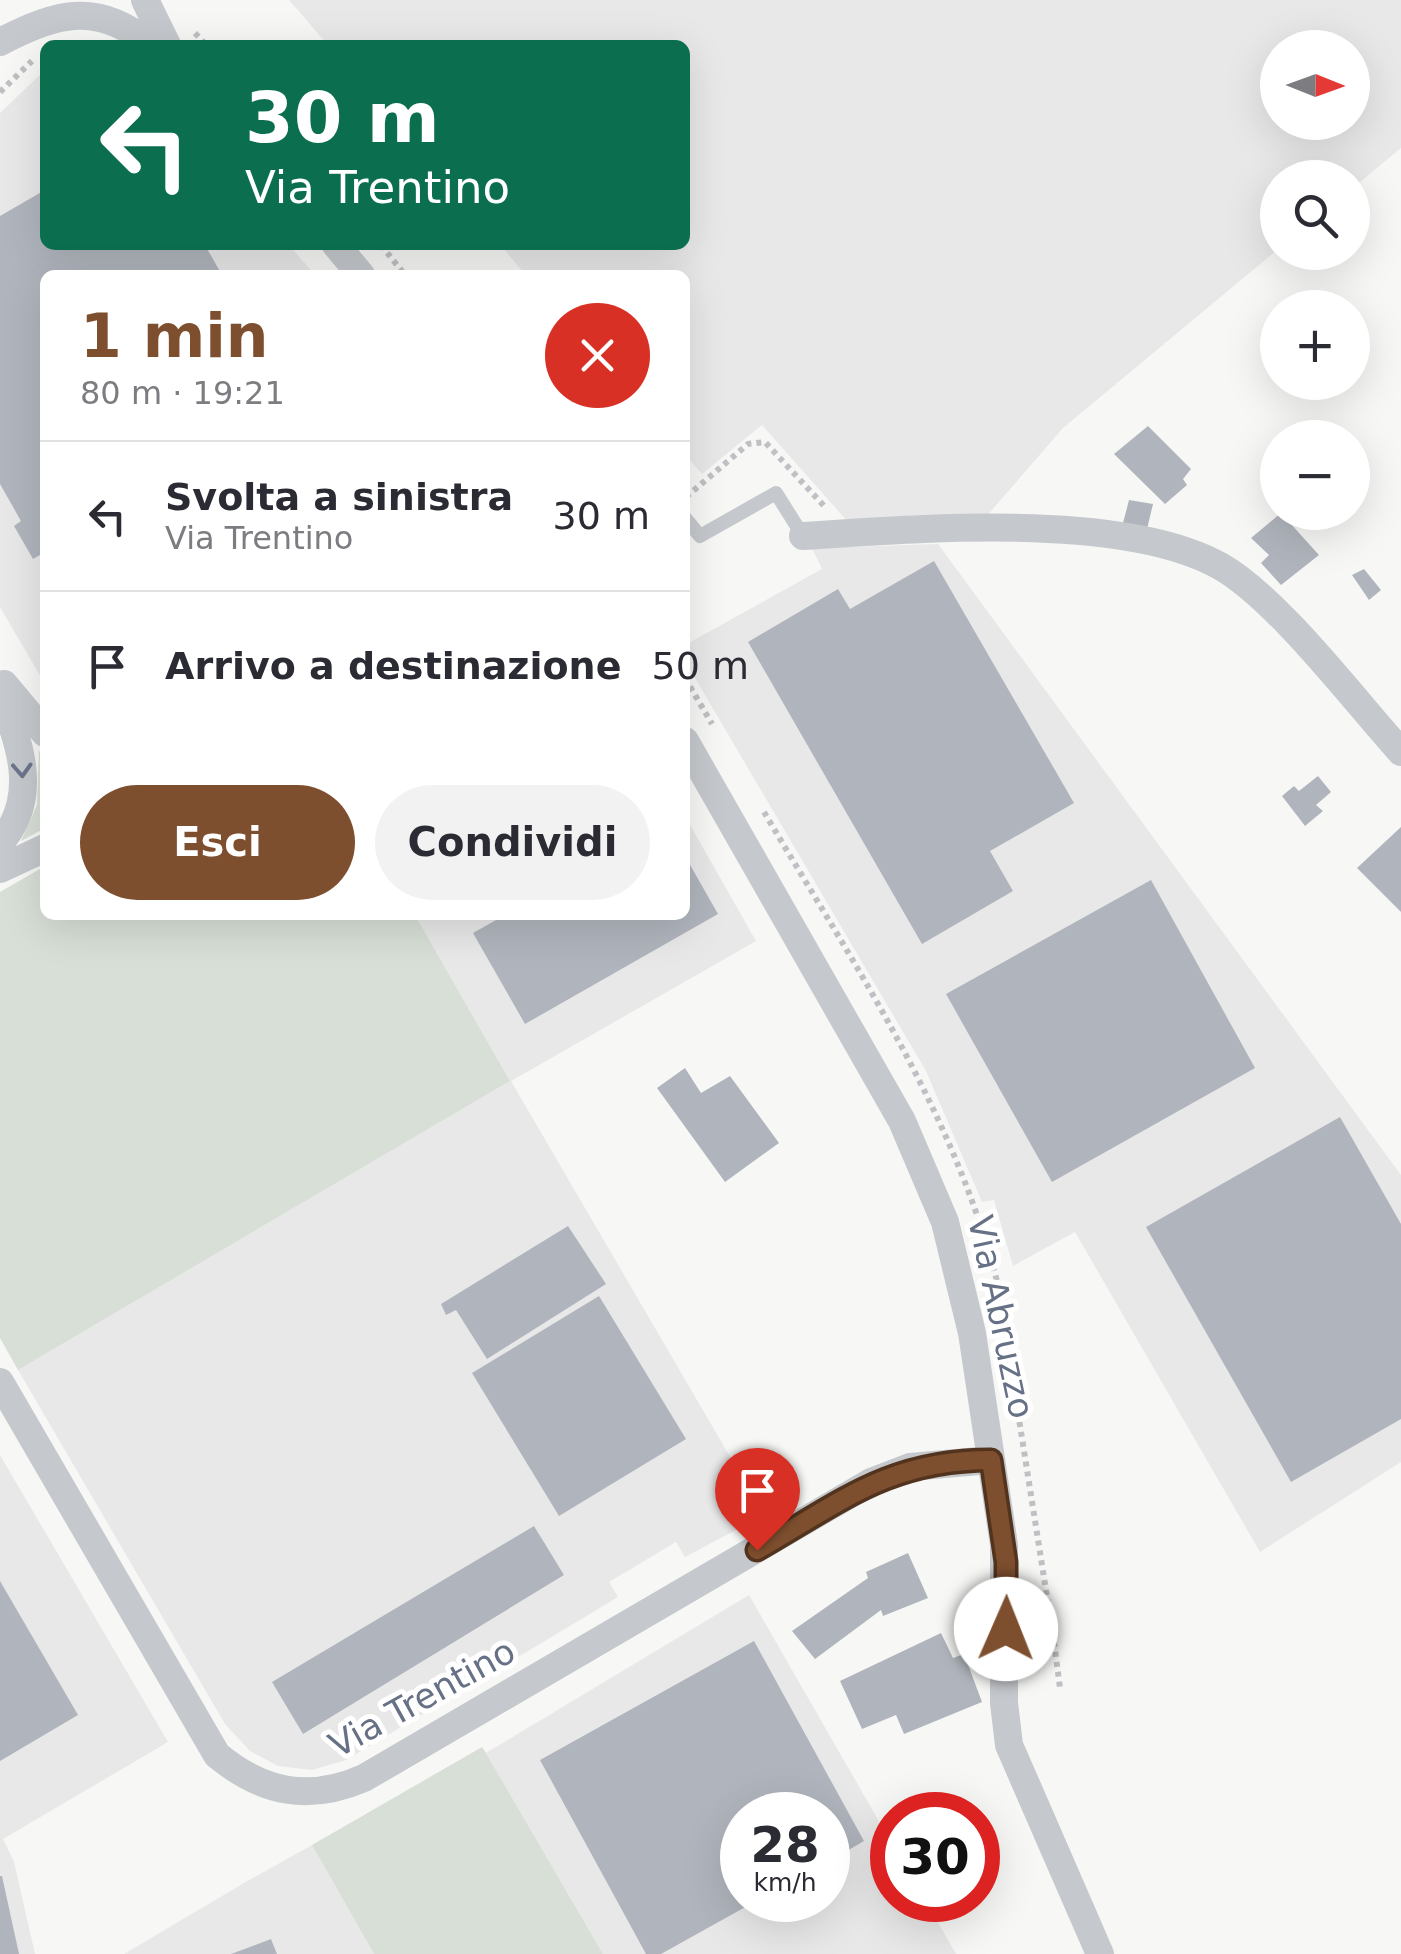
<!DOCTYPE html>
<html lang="it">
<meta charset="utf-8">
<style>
body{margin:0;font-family:"DejaVu Sans",sans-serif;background:#f2f2f3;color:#2b2b33;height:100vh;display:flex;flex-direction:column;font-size:38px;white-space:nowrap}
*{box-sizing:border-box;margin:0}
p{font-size:32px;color:#7c7c81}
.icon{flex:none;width:55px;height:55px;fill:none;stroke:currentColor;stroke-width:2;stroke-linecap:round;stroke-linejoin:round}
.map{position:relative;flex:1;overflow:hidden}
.side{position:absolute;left:40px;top:270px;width:650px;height:650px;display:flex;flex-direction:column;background:#fff;border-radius:15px;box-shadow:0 10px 40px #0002}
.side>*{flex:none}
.banner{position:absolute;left:40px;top:40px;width:650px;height:210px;border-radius:15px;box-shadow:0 10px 40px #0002;background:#0b6e4f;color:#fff;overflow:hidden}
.needle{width:65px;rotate:91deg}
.controls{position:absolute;left:1260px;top:30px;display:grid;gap:20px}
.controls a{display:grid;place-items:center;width:110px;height:110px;border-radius:50%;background:#fff;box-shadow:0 10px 40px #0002;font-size:50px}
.speed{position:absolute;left:720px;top:1792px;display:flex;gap:20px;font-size:50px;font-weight:700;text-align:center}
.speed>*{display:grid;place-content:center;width:130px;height:130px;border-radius:50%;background:#fff;box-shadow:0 10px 40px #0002;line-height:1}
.speed small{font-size:25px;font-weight:400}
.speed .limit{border:15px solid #d22;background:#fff;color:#111}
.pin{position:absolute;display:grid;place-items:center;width:85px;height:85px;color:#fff;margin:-102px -42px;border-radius:50% 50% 50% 0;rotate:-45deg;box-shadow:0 0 10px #0007}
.pin .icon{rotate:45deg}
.me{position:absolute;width:110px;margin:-55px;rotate:1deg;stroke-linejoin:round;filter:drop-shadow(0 0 8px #0008)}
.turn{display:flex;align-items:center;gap:35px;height:210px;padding:0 40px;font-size:45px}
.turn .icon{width:130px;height:130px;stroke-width:2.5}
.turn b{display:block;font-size:70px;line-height:85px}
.round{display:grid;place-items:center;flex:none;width:105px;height:105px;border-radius:52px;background:#f2f2f3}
.summary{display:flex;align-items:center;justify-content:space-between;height:170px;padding:0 40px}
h1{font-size:60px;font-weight:800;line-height:75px;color:#7e4f2e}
.button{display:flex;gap:20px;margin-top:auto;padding:20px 40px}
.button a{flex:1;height:115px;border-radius:60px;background:#7e4f2e;color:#fff;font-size:40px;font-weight:800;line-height:115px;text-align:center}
.button a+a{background:#f2f2f3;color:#2b2b33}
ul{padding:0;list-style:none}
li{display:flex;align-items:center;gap:30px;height:150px;padding:0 40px;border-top:2px solid #e1e1e2}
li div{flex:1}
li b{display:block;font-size:38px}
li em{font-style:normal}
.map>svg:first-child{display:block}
.built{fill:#e8e8e8;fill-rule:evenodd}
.green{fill:#d7dfd6}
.building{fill:#b0b5bd}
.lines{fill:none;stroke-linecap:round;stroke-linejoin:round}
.path{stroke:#bfc0c3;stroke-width:6;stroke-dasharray:5 5;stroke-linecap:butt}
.lane{stroke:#c5c8cc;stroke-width:14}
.street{stroke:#c5c8cc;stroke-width:28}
.oneway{stroke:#6c758a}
.route-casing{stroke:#52331e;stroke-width:25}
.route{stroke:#7e4f2e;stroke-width:18}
.labels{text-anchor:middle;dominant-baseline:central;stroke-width:10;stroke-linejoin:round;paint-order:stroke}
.street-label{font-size:35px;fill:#677186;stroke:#fff}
</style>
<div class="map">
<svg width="1401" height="1954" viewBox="0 0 1401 1954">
<rect width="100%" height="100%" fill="#f7f8f5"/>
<path class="built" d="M289 0H1401V148L1353 188 1352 178H1278L1277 250 1063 428 985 518 848 522 762 425 702 474 685 455V275H526L500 245H685V45H328ZM1278 48H1352V122H1278Z
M45 70V245H289L315 275H45V684L0 607V113Z
M938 544 1401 1175V1462L1260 1552 1075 1232 1013 1266 994 1200 982 1202 926 1071 685 661V645L822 569 812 548Z
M685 816 756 941 511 1081 764 1515 685 1557 676 1542 609 1582 618 1597 346 1760 312 1770 278 1766 250 1751 225 1724 18 1370 510 1081 415 915H685Z
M0 1455 168 1742 3 1839 14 1862 35 1954H0Z
M749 1595 892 1844V1900H925L956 1954H603L486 1753ZM742 1815H828V1900H742Z
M312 1845 374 1954H124L244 1883Z"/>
<path class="green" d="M39 751 45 756V828L21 841 37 805Z
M45 866V915H415L510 1081 18 1370 0 1338V892Z
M482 1747 486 1753 603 1954H374L312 1845Z"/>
<path class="building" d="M45 190V245H205L222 275H45V563L40 555 33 559 14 526 21 521 0 484V216Z
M1148 426 1191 469 1183 479 1187 485 1165 504 1114 454Z
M1129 500 1153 504 1147 529 1123 523Z
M1281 513 1319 555 1281 585 1261 563 1269 555 1251 538Z
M934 561 1074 803 990 851 1013 891 922 944 748 642 838 589 850 609Z
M1364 569 1381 590 1369 600 1352 575Z
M1318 776 1331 792 1316 805 1323 811 1305 826 1282 796 1294 786 1299 791Z
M1401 827V912L1357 868Z
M685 856 718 914 525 1024 473 933 505 915H685Z
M1151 880 1255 1068 1052 1182 946 994Z
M685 1068 701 1093 730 1076 779 1143 725 1182 657 1088Z
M1340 1117 1401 1224V1419L1291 1482 1146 1227Z
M568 1226 606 1284 487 1359 456 1310 446 1315 441 1304Z
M599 1296 686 1439 559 1516 472 1373Z
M534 1526 564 1575 303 1734 272 1682Z
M908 1553 928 1598 883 1616 881 1610 815 1659 792 1631 868 1578 866 1572Z
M0 1581 78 1715 0 1761Z
M941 1633 953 1658 964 1654 982 1702 904 1734 896 1715 862 1729 840 1681Z
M754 1641 864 1841 828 1862V1815H742V1900H758L661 1954H646L540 1760Z
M0 1876H2L19 1954H0Z
M271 1939 277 1954H231Z"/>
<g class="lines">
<path class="path" d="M195 33 206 45
M0 92 32 61
M381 245 405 275
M686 497 748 444 765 442 825 507
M685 678 712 724
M764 812C857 970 961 1121 1002 1302
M1007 1343 1048 1603
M1054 1642 1060 1688"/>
<path class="lane" d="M685 518 700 536 776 493 803 536"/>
<path class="street" d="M145 0 167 45
M0 42C58 12 98 1 151 45
M336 245 361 275
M803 536C915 529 1122 511 1220 566 1277 598 1354 700 1401 752
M4 684 45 733
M0 694C20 743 40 798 0 843
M685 741 902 1121 945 1222 972 1333 1004 1545V1703L1009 1745 1100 1954
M0 869 45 848
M0 1382 217 1755C263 1793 309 1802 364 1778L871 1482 910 1467 991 1460"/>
</g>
<defs><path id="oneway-chevron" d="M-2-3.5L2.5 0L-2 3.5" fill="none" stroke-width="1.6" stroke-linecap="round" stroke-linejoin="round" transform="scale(2.5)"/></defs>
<use class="oneway" href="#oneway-chevron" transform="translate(22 770) rotate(87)"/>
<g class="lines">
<defs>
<path id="route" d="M757 1550C841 1502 889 1460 991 1460L1006 1562V1629"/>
</defs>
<use href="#route" class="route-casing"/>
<use href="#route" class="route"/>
</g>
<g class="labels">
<g class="street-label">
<text transform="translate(1001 1317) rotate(78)">Via Abruzzo</text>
<text transform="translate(422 1698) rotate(-29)">Via Trentino</text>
</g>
</g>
</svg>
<div class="controls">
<a><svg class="needle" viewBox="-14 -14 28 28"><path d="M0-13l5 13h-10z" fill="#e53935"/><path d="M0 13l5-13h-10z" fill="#7c7c81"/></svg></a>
<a><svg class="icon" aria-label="search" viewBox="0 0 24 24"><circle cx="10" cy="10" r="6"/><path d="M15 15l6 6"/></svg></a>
<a>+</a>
<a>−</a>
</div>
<div class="speed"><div>28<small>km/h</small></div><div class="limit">30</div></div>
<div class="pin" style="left:757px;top:1550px;background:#d93025"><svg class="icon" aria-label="arrive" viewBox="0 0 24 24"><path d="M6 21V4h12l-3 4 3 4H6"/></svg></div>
<svg class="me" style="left:1006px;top:1629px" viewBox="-20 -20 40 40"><circle r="19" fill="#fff"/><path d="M0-13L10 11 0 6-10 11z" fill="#7e4f2e"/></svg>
<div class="banner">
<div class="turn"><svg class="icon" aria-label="left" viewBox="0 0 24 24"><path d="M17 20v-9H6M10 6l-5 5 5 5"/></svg><div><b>30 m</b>Via Trentino</div></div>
</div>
<section class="side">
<div class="summary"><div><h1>1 min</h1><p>80 m · 19:21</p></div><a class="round" style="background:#d93025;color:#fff"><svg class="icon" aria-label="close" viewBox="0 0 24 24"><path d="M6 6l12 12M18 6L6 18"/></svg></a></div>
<ul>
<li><svg class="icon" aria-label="left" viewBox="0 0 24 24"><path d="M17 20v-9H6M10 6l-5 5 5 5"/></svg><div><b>Svolta a sinistra</b><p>Via Trentino</p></div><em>30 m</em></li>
<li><svg class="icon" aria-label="arrive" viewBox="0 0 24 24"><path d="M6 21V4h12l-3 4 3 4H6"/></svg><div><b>Arrivo a destinazione</b></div><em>50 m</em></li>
</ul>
<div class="button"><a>Esci</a><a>Condividi</a></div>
</section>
</div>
